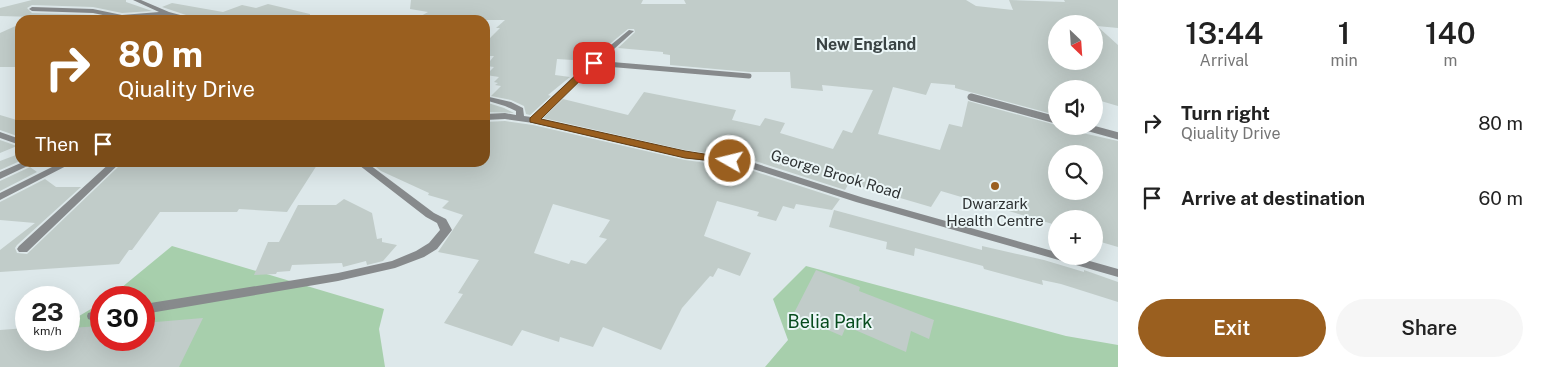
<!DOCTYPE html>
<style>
body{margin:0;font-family:"Public Sans",sans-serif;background:#f6f6f6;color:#222;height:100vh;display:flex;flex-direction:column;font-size:19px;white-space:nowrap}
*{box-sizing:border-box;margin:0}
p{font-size:16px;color:#767676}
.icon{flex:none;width:28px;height:28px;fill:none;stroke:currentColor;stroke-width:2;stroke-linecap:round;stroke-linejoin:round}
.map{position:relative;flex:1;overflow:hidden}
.panel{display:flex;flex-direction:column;background:#fff;width:425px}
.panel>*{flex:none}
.guide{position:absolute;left:15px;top:15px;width:475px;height:152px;border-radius:15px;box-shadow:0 5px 20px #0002;background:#9a5f1f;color:#fff;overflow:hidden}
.needle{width:32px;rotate:155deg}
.fabs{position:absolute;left:1048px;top:15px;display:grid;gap:10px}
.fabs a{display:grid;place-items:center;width:55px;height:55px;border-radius:50%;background:#fff;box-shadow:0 5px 20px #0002;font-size:25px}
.speed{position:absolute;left:15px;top:286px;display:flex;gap:10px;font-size:25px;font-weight:700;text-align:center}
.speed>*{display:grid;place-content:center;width:65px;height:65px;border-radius:50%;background:#fff;box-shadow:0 5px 20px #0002;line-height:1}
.speed small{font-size:12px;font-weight:400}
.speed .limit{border:8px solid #d22;background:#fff;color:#111}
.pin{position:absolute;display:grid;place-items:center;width:42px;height:42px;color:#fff;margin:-21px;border-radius:10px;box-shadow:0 2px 8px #0006}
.me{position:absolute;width:55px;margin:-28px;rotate:278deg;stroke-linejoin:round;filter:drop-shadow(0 0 4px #0008)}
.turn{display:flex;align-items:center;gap:18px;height:105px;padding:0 20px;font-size:22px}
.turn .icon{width:65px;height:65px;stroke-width:2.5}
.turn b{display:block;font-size:35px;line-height:42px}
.then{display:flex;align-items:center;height:48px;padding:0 20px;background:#0003;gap:10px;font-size:19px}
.eta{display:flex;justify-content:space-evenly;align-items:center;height:85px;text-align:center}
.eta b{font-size:30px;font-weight:600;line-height:35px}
.cta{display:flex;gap:10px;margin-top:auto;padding:10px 20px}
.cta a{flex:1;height:58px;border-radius:30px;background:#9a5f1f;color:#fff;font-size:20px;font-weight:600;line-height:58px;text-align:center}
.cta a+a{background:#f6f6f6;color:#222}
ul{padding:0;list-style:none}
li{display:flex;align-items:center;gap:15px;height:75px;padding:0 20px}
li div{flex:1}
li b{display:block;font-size:19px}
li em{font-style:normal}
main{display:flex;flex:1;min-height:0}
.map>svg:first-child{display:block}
.green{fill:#a7cfac}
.building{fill:#c1ccc9;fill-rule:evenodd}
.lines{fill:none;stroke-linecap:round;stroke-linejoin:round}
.service-far1{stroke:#878a8c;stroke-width:5}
.service{stroke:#878a8c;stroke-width:7}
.minor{fill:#878a8c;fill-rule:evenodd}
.route{fill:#9a5f1f;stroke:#643e14}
.poi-dot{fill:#9a5f1f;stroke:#ebf6f7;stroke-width:2}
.labels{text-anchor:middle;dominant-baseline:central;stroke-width:4;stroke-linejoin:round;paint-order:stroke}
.street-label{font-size:15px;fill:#2f3334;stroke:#ebf6f7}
.poi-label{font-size:15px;fill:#2f3334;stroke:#ebf6f7}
.far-district-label{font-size:16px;font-weight:bold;fill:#3a4344;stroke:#ebf6f7}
.near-park-label{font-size:18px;fill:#064b1d;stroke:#ebf6f7}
</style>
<main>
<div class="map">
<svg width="1118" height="367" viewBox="0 0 1118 367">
<rect width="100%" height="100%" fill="#dde8ea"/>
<path class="green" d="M172 246 384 309 379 329 385 367H0V362L69 340V322L101 303V340H144V298L110 297Z
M806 266 1066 336 1118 345V367H765L788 340 773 299Z"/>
<path class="building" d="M32 0H126V2L152 11 122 13 93 7 32 5 27 8 32 13 93 15 118 20H29L35 17 0 16V8Z
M411 0H643L641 4H686L684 0H966L976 6 1013 10 1009 0 1065 2 1064 0H1118V28L1097 26 1118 45V106L1094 99V89H1056V115L955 88V85L931 83 926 95 893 87 878 134 940 150 949 124 962 127 968 101 1056 125V127L1118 141V247L1094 240V219H1056V225L941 191 931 207 849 183 845 190 749 159 685 150 543 118 563 99 628 115 644 92 736 110 732 120 760 126 765 118 785 123 780 133 833 149 843 130 852 133 873 90 822 85 823 91 791 88 790 72H749L670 65V55L663 54V52L618 48 635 32 634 29H628L589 61 557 59 555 75 570 77 548 95 551 96 530 115 526 114 524 106 511 100 491 96 501 86 495 85 498 83 494 82 499 77 486 75 494 67 486 66 494 56H485V43L500 28H496L505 20H414L428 12 410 9ZM1056 24H1094V61H1056ZM1056 154H1094V191H1056Z
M172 3 223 12 242 5 256 8 268 4 310 14V20H201L162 7Z
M20 24V67H0V33Z
M485 102 504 108 514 113 485 112Z
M0 115 20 121V137L0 130Z
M505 121 533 125 685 160 744 168 840 199 832 210 796 204 794 209 783 206 776 221 757 216 759 212 717 201 704 236 751 253 740 276 718 268 713 277 710 276 682 308 661 350 603 327 593 347 560 337 559 342 522 330 512 346 444 323 463 294 458 293 479 260 438 252 463 215 442 208 449 201 428 195 429 193 381 171 370 162H485V122ZM553 204 610 220 599 237 607 239 586 264 571 260 569 264 534 253Z
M0 140 17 146 0 153Z
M16 155 20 161 0 170V161Z
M128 162H302L317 165 287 212 239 209 237 212H160L132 250H129L119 264 0 272V250L35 223 0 220V202L45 179 56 187H81L17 245 15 248 17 253 27 254 118 167H123Z
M30 167 37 172 0 191V181Z
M344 199 372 213 377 239 382 238V242L397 245 383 261 367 265 366 261 343 267 342 263 292 265 290 271 277 272 276 274 254 275 268 242H279L298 205H336Z
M834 210 982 250V246L1044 260 1084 272V270L1118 282V302L1061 284 1042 280 1043 285 984 269 983 266 915 248 914 256 886 249 887 242 829 227Z
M816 270 860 287 859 291 934 320 929 339 911 331 906 352 846 326 842 336 793 315Z
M203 318 179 367H0V330L26 328V340H69V328L101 326V340H144V323Z"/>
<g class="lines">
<path class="service-far1" d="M594 63 749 76"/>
<path class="service" d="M971 97 1056 120
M1082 126 1118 136"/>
<path class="minor" d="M133 0H141L169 12 199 20H188L167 15 122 19 93 13 32 11 29 9 32 7 93 9 122 15 159 12Z
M629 30 634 31 583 77 539 119 685 152 748 161 864 198 1056 252V256H1072L1118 269V277L856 202 744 166 685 158 533 123 505 119 485 120V114L505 113 516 115V111L505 106 485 100V96L511 102 523 108 524 116 531 117 577 73Z
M0 132 20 139V145L0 138Z
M23 162H36L0 179V172Z
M62 162H74L0 200V193Z
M111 162H121L27 252H19L17 249 19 246Z
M355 162H366L434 213 446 219 452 230 437 249 424 257 395 268 338 281 144 314V304L338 273 392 261 416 251 429 243 440 230 437 223 426 217Z
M101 310V320L93 321 88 319 87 316 88 313Z"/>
</g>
<path class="route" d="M591 61 598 63 541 119 685 151 730 158 735 161 734 163 685 158 530 122V118Z"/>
<circle class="poi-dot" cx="995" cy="186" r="5"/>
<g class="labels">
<g class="street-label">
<text transform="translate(836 174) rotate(17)">George Brook Road</text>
</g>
<g class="poi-label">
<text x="995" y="203">Dwarzark<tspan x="995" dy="17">Health Centre</tspan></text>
</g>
<g class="far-district-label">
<text x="866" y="44">New England</text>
</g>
<g class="near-park-label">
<text x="830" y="321">Belia Park</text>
</g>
</g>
</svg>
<div class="fabs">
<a><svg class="needle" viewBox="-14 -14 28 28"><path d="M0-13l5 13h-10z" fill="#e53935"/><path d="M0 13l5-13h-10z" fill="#767676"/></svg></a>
<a><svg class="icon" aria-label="sound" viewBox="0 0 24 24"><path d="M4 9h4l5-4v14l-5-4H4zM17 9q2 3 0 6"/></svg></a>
<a><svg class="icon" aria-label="search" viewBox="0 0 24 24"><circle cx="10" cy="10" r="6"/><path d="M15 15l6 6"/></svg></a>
<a>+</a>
</div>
<div class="speed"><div>23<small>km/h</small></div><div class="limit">30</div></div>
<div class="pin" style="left:594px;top:63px;background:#d93025"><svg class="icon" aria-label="arrive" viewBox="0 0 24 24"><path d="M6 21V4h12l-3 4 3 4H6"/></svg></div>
<svg class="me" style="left:730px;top:161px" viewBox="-20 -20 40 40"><circle r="17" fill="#9a5f1f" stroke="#fff" stroke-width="3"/><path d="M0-11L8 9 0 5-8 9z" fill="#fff"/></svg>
<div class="guide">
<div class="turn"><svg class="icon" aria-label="right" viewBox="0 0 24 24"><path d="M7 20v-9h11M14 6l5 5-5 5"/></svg><div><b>80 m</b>Qiuality Drive</div></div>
<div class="then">Then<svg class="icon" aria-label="arrive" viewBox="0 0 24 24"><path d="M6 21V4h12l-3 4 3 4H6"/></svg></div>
</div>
</div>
<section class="panel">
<div class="eta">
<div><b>13:44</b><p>Arrival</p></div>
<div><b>1</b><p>min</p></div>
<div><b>140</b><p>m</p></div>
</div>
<ul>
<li><svg class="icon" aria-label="right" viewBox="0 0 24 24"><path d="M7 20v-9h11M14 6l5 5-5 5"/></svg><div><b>Turn right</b><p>Qiuality Drive</p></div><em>80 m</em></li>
<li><svg class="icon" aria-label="arrive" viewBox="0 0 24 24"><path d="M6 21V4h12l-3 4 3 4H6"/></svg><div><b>Arrive at destination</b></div><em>60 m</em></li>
</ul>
<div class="cta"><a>Exit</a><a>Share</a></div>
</section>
</main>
